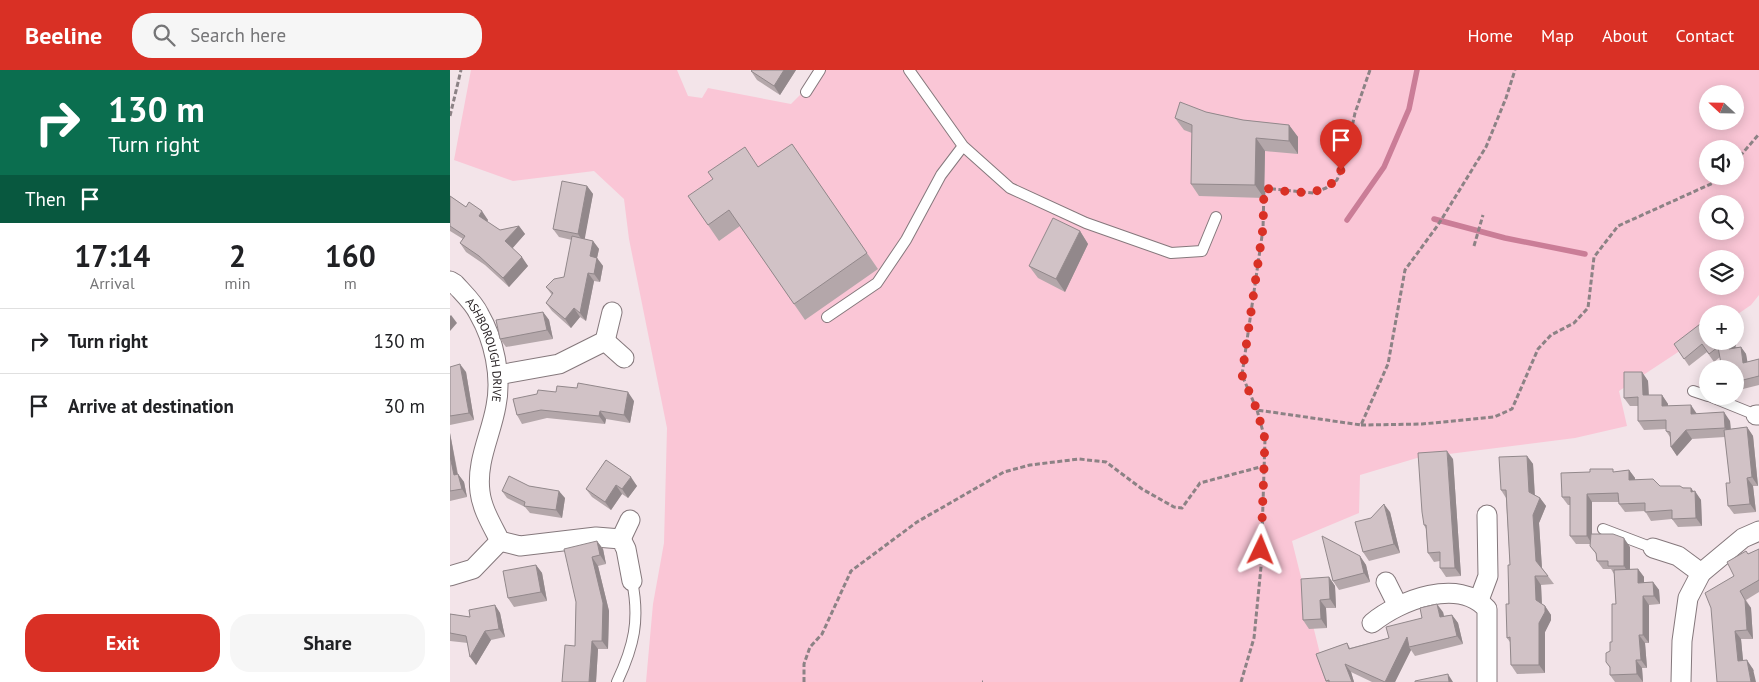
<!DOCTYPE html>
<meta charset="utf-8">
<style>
body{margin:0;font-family:"PT Sans",sans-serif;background:#f6f6f6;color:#202124;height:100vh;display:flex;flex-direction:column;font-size:19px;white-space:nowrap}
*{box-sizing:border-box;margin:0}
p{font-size:16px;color:#757577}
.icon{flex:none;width:28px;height:28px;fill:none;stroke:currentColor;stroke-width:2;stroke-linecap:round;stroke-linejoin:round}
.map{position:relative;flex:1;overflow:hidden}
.panel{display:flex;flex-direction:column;background:#fff;width:450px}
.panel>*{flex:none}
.banner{background:#0b6e4f;color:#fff;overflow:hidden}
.needle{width:32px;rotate:292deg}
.controls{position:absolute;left:1249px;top:15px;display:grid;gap:10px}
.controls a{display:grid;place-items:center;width:45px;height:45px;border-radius:50%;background:#fff;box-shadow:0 2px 12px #0003;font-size:25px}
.pin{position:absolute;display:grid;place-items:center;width:42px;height:42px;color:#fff;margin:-51px -21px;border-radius:50% 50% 50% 0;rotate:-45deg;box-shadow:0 0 5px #0007}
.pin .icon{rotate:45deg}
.me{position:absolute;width:55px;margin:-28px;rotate:2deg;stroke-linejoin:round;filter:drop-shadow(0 0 4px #0008)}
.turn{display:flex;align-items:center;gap:18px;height:105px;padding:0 25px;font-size:22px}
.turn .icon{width:65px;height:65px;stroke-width:2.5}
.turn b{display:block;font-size:35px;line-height:42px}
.then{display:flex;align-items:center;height:48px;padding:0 25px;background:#0003;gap:10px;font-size:19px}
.eta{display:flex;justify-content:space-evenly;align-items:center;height:85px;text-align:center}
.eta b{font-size:30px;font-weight:600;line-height:35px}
.action{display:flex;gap:10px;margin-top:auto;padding:10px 25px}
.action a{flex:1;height:58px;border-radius:20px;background:#d93025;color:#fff;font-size:20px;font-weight:600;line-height:58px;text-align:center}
.action a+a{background:#f6f6f6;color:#202124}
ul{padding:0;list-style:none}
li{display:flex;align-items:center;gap:15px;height:65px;padding:0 25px;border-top:1px solid #e0e0e0}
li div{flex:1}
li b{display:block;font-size:19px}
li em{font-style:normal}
header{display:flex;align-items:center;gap:30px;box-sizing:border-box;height:70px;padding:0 25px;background:#d93025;color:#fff}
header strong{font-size:24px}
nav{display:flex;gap:28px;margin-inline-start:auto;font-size:18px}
.search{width:350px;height:45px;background:#f6f6f6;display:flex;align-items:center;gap:12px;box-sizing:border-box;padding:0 18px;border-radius:20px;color:#757577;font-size:19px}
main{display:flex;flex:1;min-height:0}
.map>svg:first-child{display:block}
.green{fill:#fac6d6;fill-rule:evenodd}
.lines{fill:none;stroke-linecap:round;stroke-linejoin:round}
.stream{stroke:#ca7d97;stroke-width:5.5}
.lane-casing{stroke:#85787c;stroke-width:12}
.street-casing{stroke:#85787c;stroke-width:21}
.path{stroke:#8c8285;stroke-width:3;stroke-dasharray:5 2.5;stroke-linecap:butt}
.lane{stroke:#fff;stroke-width:10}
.street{stroke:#fff;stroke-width:19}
.wall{fill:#b4a7aa}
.shaded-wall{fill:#92888b}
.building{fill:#d1c2c6;stroke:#92888b}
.route{stroke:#d93025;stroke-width:9;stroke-dasharray:0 16.2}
.labels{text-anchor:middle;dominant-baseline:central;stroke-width:4;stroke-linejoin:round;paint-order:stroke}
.street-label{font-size:12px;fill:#2a2426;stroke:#fff}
</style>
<header>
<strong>Beeline</strong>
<div class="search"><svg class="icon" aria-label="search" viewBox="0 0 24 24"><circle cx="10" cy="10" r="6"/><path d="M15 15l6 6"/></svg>Search here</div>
<nav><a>Home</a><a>Map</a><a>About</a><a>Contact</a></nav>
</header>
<main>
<section class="panel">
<div class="banner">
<div class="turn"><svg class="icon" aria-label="right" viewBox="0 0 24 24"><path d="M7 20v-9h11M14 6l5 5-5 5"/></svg><div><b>130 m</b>Turn right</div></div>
<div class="then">Then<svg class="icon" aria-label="arrive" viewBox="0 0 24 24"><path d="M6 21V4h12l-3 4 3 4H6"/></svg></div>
</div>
<div class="eta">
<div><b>17:14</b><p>Arrival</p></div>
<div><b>2</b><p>min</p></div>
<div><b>160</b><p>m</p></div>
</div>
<ul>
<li><svg class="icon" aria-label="right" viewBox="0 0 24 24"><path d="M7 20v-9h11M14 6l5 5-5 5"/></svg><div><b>Turn right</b></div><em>130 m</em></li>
<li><svg class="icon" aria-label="arrive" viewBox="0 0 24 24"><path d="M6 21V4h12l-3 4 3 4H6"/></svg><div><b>Arrive at destination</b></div><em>30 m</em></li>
</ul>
<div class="action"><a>Exit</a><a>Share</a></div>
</section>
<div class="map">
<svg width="1309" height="612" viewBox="0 0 1309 612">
<rect width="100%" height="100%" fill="#f3e4e9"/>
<path class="green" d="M21 0H227L238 26 252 28 258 18 341 34 375 0H1309V225L1301 235 1285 246V244H1258L1257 263 1169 321 1177 356 1125 368 967 388 910 405 909 443 842 471 877 612H196L203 534 214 473 217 358 179 169 174 129 144 101 63 111 4 90ZM1258 24H1285V51H1258ZM1258 79H1285V106H1258ZM1258 134H1285V161H1258ZM1258 189H1285V216H1258Z"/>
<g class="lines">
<path class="stream" d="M984 149 1055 168 1135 184
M897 150 934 97 959 39 967 0"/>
<defs>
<path id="lane" d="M356 22 370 0
M513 76 560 118 636 153 721 183 752 181 766 147
M377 247 427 213 456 170 491 105 513 76 459 0
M1243 321 1258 326
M1259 326 1306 345
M1153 459 1203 478
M167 612C184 576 190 550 182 511"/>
<g id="street">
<path id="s1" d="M0 211 5 214C13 223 24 233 29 244 44 270 52 306 46 336 41 365 26 391 30 422 32 439 42 455 50 471L70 476 146 467 171 469 176 479 182 511"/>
<path d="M155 271 174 288"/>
<path d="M48 305 109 294 155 271 162 242"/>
<path d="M1306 345H1309"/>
<path d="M171 469 180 450"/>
<path d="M1203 478 1228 486 1251 503"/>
<path d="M0 506 23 499 50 471"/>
<path d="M936 512 948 536"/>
<path d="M1029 530 1038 506 1037 445"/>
<path d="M922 553C950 530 1009 507 1037 539V612"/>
<path d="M1231 612 1232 571 1238 528 1251 503 1293 468 1309 461"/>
</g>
</defs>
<use href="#lane" class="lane-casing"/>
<use href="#street" class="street-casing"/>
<path class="path" d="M920 0 905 43 895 90 887 110 876 118 864 123 814 118 813 159 792 305 807 340 911 355 938 294 955 200 988 155 1036 77 1056 28 1065 0
M0 46 11 0
M1285 92 1309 64
M1024 176 1033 145
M911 355 972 354 1044 347 1062 339 1088 279 1101 265 1124 253 1138 238 1144 187 1168 156 1263 113 1270 106
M354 612V594L360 577 372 564 401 501 467 452 554 402 580 395 629 389 656 392 692 419 724 437 732 438 750 413 814 396
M532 612H533
M791 612 804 568 811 497 815 369 807 340"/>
<use href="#lane" class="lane"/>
<use href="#street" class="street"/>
</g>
<path class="wall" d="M346 0 330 25 307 10 301 1Z
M756 42 793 50 839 55 848 67V84L815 81 814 128 749 126 741 114 742 63 734 60 725 48Z
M342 74 428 199 355 250 290 156 269 171 238 126 308 97Z
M137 116 143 124 134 169 143 171 149 179 147 188 153 196 150 212 144 211 136 251 130 247 121 258 102 241 96 233 102 225 96 217 114 207 122 170 109 167 103 159Z
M0 126 16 137 38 150 37 152 50 160 69 156 75 164 62 178 78 196 59 217 35 195 16 182 10 173 13 169 0 161Z
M630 161 638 174 615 222 588 208 579 196Z
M93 242 99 250 103 269 56 277 50 269Z
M1285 265 1287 268 1285 277H1291L1296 284 1297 292 1309 289V315L1289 320 1285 314V299L1270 287 1264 292 1257 282 1239 296 1224 274 1258 271H1285Z
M0 297 16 302 24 350 0 355Z
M1192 302 1198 311 1199 325H1212L1218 334V336L1247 344 1280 351 1281 359 1297 357 1303 366 1308 416H1303L1306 442 1284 444 1278 436 1280 413 1275 367 1242 369 1227 386 1221 377 1220 367 1216 361V359L1194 360 1188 351V336H1180L1174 328Z
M63 329 184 331 180 353 156 349 155 354 97 348 72 354 67 345Z
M0 363 8 404 14 412 17 427 0 431Z
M1077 386 1083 394 1085 425 1090 428 1096 436 1089 453 1092 498 1104 514 1091 515 1092 534 1095 536 1101 545V550L1095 562V603L1067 604 1061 595 1060 572 1057 568 1060 495 1056 428 1051 420Z
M1003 389 1011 506 996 507 990 498V491L984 492 978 483 976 459 974 455Z
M156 390 187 416 178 428 172 424 161 440 142 427 136 419Z
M1179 400 1185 408V410L1210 416 1241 418 1251 430 1252 456 1228 457 1222 449 1201 451 1195 441 1175 442 1169 434V432H1142V464L1180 477V499H1188L1194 507V512H1203L1209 520 1210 534 1199 535V573H1195L1197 598H1192L1193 612H1165L1160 605V598L1156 592 1160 581 1162 572 1166 534 1164 504 1161 499H1153L1147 491 1146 484 1140 476V474H1126L1120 466V435H1118L1112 427 1165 402Z
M79 416 115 428 112 448 80 443 75 437 57 428 52 421Z
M940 442 950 483 919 491 913 482 921 448Z
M147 471 153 479 156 494 148 496 159 541 158 579H148L146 612H112L125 576 126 532Z
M1309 479V522L1296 530 1301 538 1303 569H1291L1293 591 1303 599 1304 601 1267 612 1284 506 1296 481 1298 484Z
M910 486 916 495 920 512 889 520 883 511Z
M86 495 92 503 97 531 64 537 58 528Z
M879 507 885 516 886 538H876L877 558 859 559 853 550Z
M45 535 50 543 55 567 41 570 26 595 18 573 0 571V544L20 547Z
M993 542 994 546 1002 545 1008 553 1013 574 965 586 961 580 945 612H922L901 602 904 612H876L866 584 897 573 900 578 939 568 972 548Z"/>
<path class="shaded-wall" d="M334 0H346L330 25 324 16Z
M839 55 848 67V84L839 71Z
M806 68 815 81 814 128 805 115Z
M137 116 143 124 134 173 128 164Z
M32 141 38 150 35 155 29 146Z
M69 156 75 164 61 180 55 171Z
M630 161 638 174 615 222 606 209Z
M143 171 149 179 147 188 153 196 150 212 144 204 140 186Z
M72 187 78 196 59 217 53 208Z
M138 203 144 211 136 251 130 243Z
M124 238 130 247 121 258 115 249Z
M93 242 99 250 103 269 97 260Z
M1 245 7 253 0 261V246Z
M1285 265 1287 268 1284 286 1279 279 1280 271H1285Z
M1291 277 1296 284 1299 300 1293 293Z
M10 294 16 302 24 350 19 343Z
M1192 302 1198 311 1199 334 1193 325Z
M178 322 184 331 180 353 174 345Z
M1212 325 1218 334V345L1212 336Z
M1241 335 1247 344H1241Z
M150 341 156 349 155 354 149 346Z
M1274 342 1280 351 1281 367 1275 358Z
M1297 357 1303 366 1308 416 1302 407Z
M1236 360 1242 369 1227 386 1221 377Z
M0 363 9 413 4 405 0 386Z
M997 381 1003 389 1011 506 1005 498Z
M1077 386 1083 394 1085 431 1079 422Z
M1179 400 1185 408V419L1179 410Z
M8 404 14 412 17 427 12 419Z
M181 407 187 416 178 428 172 419Z
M1297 408 1303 416 1306 442 1300 434Z
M166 415 172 424 161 440 155 432Z
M1241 418 1245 425V421L1251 430 1252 456 1246 448 1241 422Z
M109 421 115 428 112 448 106 440Z
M1137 424 1142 432V474L1137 466Z
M1090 428 1096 436 1089 453 1092 499 1086 491 1083 445Z
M934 434 940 442 950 483 944 474Z
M1174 468 1180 477V505L1174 496Z
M147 471 153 479 156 494 150 485Z
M910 486 916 495 920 512 914 503Z
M142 487 148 496 159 541 158 579 152 571Z
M86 495 92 503 97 531 91 522Z
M1188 499 1194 507V521L1188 513Z
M1085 506 1091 515 1092 538 1086 530Z
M879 507 885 516 886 538 880 529Z
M1203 512 1209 520 1210 534 1204 526Z
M1193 526 1199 535V573L1193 565Z
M870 530 876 538 877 558 871 549Z
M1295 530 1301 538 1303 569 1297 560Z
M987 534 993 542 996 556 990 547Z
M45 535 50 543 55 567 49 559Z
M1095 536 1101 545V550L1095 562V603L1089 595V553Z
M1002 545 1008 553 1013 574 1007 566Z
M35 561 41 570 26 595 20 587Z
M1285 561 1291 569 1294 600 1288 591Z
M1189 565 1195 573 1197 598 1191 590Z
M957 567 959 577 961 580 945 612H935Z
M142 571 148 579 146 612H139Z
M1186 590 1192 598 1193 612 1187 604Z
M1297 590 1303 599 1306 612H1301Z
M895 594 901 602 904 612H902Z
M998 604 1003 612H999Z"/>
<path class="building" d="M302 0H334L324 16 301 1Z
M730 32 756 42 793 50 839 55V71L806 68 805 115 741 114 742 55 725 48Z
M342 74 417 183 344 234 279 140 258 155 238 126 263 109 258 102 295 77 308 97Z
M112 111 137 116 128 164 103 159Z
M0 126 16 137 19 132 32 141 29 146 50 160 69 156 55 171 72 187 53 208 29 186 10 173 15 166 0 156Z
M603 148 630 161 606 209 579 196Z
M122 166 143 171 140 186 147 188 144 204 138 203 130 243 124 238 115 249 96 233 103 223 96 217 104 209 114 207Z
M93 242 97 260 50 269 46 250Z
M1258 248V271H1280L1279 279 1291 277 1293 293 1309 289V306L1285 312V299H1272L1268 277 1259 284 1252 274 1234 289 1224 274Z
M10 294 19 343 0 346V297Z
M1174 302H1192L1193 325H1212V336L1241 335V344L1274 342 1275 358 1236 360 1221 377 1220 362 1216 361V350L1188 351V327L1174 328Z
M128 313 178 322 174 345 150 341 149 346 91 340 67 345 63 329 87 324 88 320 106 322 107 316 127 318Z
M1297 357 1302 407 1297 408 1300 434 1278 436 1276 413H1280L1274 360Z
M997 381 1005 498H990V482L978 483 976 455H974L972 442 968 383Z
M0 386 4 405 8 404 12 419 0 421Z
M1077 386 1079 422 1090 428 1083 445 1086 491 1098 506H1085L1086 530 1095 536V542L1089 553V595H1061L1060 567 1057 568 1056 534H1059L1058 495H1060L1056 420H1051L1049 387Z
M156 390 181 407 172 419 166 415 155 432 136 419Z
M1140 399H1163V402L1179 400V410L1203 409 1210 416H1230L1233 418H1241V422L1245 421 1246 448 1222 449V440L1195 442V433L1169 434 1168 423 1137 424V466H1120V427H1112L1111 403 1140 402Z
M59 406 79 416 109 421 106 440 74 436 75 432 52 421Z
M934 434 944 474 913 482 905 452 921 448Z
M1141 464H1163L1174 468V496H1158V491H1147L1146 483 1140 476Z
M872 466 910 486 914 503 883 511Z
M147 471 150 485 142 487 153 533 152 571H142L139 612H112L115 575 125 576 126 532 114 479Z
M1309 479V510L1290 521 1295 530 1297 560 1285 561 1288 591 1297 590 1301 612H1267L1261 538 1255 523 1284 506 1277 492 1296 481 1298 484Z
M86 495 91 522 58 528 53 501Z
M1188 499V513L1203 512 1204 526H1193V565H1189L1191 590H1186L1187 604 1160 605V597L1156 592V583L1160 581V572H1162V534H1166L1164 500Z
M879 507 880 529 870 530 871 549 853 550 851 509Z
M987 534 990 547 1002 545 1007 566 959 577 957 567 935 612 895 594 902 612H879V610L876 611 866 584 897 573 899 579 939 568 936 557 972 548 970 538Z
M45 535 49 559 35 561 20 587 16 566 0 563V544L20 547 19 540Z
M998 604 999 612H965V611Z"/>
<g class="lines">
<path class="route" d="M811 480 815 369 807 340 792 305 813 158 814 118C841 122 878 131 891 100"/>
</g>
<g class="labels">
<g class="street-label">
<text stroke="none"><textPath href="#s1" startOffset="81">ASHBOROUGH DRIVE</textPath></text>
</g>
</g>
</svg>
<div class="controls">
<a><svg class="needle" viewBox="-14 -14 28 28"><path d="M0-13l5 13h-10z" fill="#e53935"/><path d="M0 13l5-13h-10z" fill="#757577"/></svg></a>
<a><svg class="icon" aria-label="sound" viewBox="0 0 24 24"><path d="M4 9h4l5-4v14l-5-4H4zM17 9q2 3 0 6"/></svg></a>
<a><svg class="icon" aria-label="search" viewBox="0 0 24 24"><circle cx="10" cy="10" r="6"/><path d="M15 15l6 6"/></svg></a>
<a><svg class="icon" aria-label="layers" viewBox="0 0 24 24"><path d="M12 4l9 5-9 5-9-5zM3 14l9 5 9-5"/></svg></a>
<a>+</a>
<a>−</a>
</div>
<div class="pin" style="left:891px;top:100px;background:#d93025"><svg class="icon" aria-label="arrive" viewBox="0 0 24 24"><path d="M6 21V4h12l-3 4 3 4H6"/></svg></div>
<svg class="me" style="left:811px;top:480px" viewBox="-20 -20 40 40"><path d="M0-17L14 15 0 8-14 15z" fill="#d93025" stroke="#fff" stroke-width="4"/></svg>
</div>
</main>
